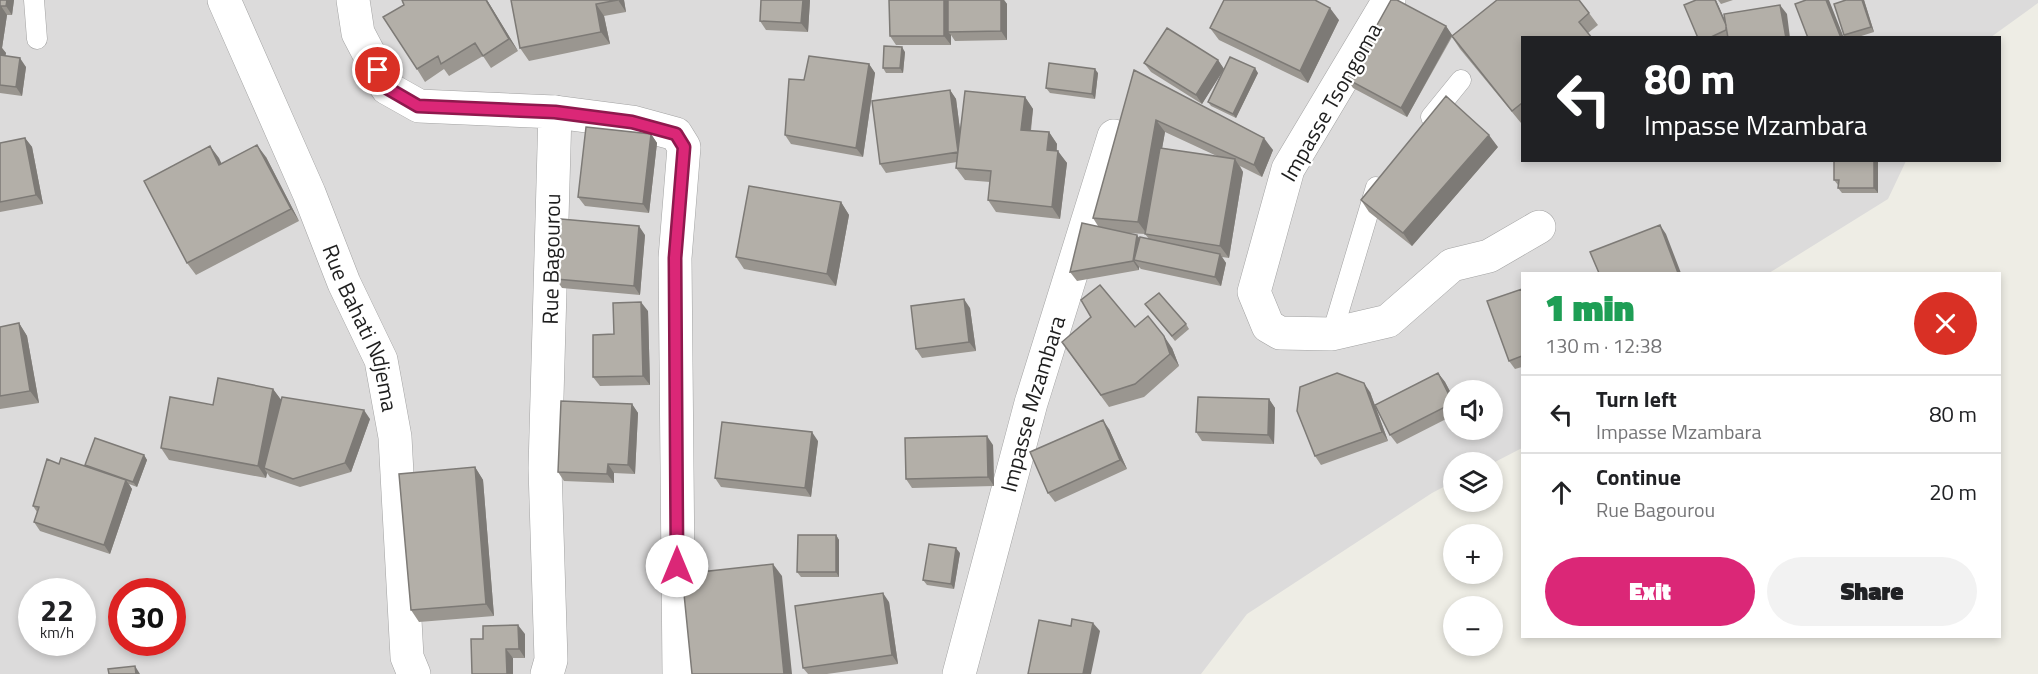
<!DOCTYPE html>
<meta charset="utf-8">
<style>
body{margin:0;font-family:"Titillium Web",sans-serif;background:#f2f2f2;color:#202124;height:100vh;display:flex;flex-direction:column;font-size:22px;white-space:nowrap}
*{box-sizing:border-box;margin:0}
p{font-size:20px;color:#757577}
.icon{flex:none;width:33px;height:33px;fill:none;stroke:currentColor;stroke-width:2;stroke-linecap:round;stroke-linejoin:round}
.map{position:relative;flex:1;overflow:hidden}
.details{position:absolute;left:1521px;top:272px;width:480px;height:366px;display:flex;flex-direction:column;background:#fff;border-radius:0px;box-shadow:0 3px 9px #0003}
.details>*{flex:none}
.guide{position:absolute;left:1521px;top:36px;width:480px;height:126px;border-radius:0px;box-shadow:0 3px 9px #0003;background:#202124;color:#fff;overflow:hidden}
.tools{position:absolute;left:1443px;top:380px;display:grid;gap:12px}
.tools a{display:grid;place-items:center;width:60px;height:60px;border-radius:50%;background:#fff;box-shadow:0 3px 9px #0003;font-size:30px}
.speed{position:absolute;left:18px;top:578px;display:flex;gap:12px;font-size:30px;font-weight:700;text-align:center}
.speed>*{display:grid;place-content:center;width:78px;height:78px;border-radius:50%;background:#fff;box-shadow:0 3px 9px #0003;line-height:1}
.speed small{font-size:15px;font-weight:400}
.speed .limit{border:9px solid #d22;background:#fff;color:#111}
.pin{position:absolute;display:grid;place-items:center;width:51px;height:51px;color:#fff;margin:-26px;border:3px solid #fff;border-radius:50%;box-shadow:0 2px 6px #0007}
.me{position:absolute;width:66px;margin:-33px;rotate:0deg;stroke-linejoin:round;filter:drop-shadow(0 0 4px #0008)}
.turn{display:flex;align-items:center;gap:21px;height:126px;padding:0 24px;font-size:27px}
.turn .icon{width:78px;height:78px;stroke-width:2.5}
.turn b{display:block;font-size:42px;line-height:51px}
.round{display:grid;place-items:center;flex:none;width:63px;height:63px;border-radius:32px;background:#f2f2f2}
.overview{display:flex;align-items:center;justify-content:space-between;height:102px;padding:0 24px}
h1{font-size:36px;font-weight:800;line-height:45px;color:#1e9e55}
.primary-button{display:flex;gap:12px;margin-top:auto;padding:12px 24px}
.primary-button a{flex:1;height:69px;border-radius:36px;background:#db2777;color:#fff;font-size:24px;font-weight:800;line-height:69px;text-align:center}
.primary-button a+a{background:#f2f2f2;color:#202124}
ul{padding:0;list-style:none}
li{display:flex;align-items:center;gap:18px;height:78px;padding:0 24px;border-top:2px solid #e0e0e0}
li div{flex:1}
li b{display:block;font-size:22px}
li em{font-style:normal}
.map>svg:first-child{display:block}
.residential{fill:#dcdbdb;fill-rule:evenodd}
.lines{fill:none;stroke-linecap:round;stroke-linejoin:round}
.lane-casing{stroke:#a2a2a2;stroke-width:21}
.street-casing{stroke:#a2a2a2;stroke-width:34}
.lane{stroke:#fff;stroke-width:20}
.street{stroke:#fff;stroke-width:33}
.wall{fill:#9a9690;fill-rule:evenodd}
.shaded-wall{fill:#7d7a76}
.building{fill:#b3afa8;stroke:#7d7a76;stroke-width:1.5}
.route-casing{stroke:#8e194d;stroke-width:15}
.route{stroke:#db2777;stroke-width:10}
.labels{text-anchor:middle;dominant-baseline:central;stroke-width:4.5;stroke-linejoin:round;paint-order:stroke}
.street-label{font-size:22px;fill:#1e1e1e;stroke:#fff}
</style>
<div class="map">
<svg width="2038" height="674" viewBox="0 0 2038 674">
<rect width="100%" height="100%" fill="#eeede5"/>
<path class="residential" d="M0 0H2038V3L1991 37 1522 38V160L1906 161 1888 199 1769 273H1522V448L1493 463 1454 462 1453 482 1432 493 1247 614 1201 674H0ZM1454 390H1492V429H1454ZM32 591H82V642H32ZM122 591H172V642H122Z"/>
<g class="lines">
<defs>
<path id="lane" d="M34 0 37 39
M1431 117 1461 80
M1332 334 1376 187"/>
<g id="street">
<path id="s1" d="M224 0 309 193 344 283 381 360 395 437 407 657 414 674"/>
<path d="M353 0 358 33 387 88 419 106 555 112 545 468 551 660 547 674"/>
<path d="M1389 0 1288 169 1254 292 1268 326 1280 333 1332 334 1388 321 1452 265 1489 256 1539 227"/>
<path d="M555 112 632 122 676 134 684 147 675 258 679 674"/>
<path id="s2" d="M959 674 1031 403 1114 136"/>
</g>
</defs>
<use href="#lane" class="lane-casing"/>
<use href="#street" class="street-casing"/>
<use href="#lane" class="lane"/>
<use href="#street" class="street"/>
</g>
<path class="wall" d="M0 0H14L12 15H7L2 48 6 53 5 56 26 67 22 96 0 93Z
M402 0H487L518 51 491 68 483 56 449 76 444 69 425 82 417 69 404 5Z
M511 0H624L626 12 604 16 610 44 529 61 520 48Z
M810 0 808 32 766 30 760 21Z
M889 0H1004L1007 4V40L955 41 951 35V45H896L890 36Z
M1718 0H1733L1721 4Z
M1846 0H1864L1874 32 1855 38H1845L1844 35Z
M1589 13 1598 25 1588 33 1522 38V122L1521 123 1460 49 1452 37 1407 117 1353 88 1347 79 1446 26 1452 35Z
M1787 14 1723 38H1698L1725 21Z
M1339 20 1308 83 1219 40 1210 28Z
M905 52 903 73H886L883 68Z
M1218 60 1224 69 1258 73 1236 118 1211 106 1208 102 1223 71 1202 104 1151 72 1144 63Z
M869 64 875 73 863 157 791 144 785 135 804 80Z
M1134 70 1273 150 1262 177 1240 166 1243 172 1229 258 1222 257 1226 263 1221 286 1141 269 1139 267V270L1077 281 1070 272 1098 226 1093 218ZM1165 132 1219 157 1162 148ZM1128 233 1145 234 1149 239 1140 238Z
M1098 73 1095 99 1050 93 1046 88Z
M950 90 956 99 960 130 1025 97 1033 109 1031 131 1049 132 1057 144V151L1067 163 1060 219 996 212 988 200 990 182 965 180 956 168 957 162 886 173 880 164Z
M651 134 657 143 649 213 585 206 578 197Z
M25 138 32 147 43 204 0 212V143Z
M210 146 221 164 266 157 299 221 196 275 187 263Z
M1498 147 1412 246 1369 212 1361 200Z
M1834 160H1878V193H1842L1838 188V185L1834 180Z
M841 202 849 215 836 286 744 269 736 257Z
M645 235 640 295 562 288 556 279Z
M1522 289V367L1515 369 1509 361Z
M1145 304 1186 324 1189 329 1175 341Z
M970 308 976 351 922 358 916 349Z
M648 311 650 385 600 386 593 377 614 334Z
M19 323 27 336 39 403 0 409V327Z
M1172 348 1179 366 1144 397 1109 407 1071 355Z
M1438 373 1445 382 1454 399V415L1397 444 1390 435Z
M273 389 281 400 370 419 351 472 300 487 270 477 267 473 266 478 169 460 161 448 213 405Z
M1370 392 1388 441 1321 465 1315 456Z
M1269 399 1275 408 1274 444 1202 441 1196 432Z
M632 404 638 413 635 474 614 473V483L564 481 558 472Z
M1109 429 1127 469 1055 502 1048 493Z
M818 441 811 497 721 487 715 478Z
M993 445 994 486 912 488 906 479Z
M144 455 147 460 137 487 129 484 132 489 110 554 40 531 34 522 37 512 33 506 59 464 87 467 85 465Z
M475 467 483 480 494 616 419 622 411 610Z
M836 535 839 540V577H801L797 572Z
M960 553 954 589 927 585 923 580Z
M889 602 898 664 827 674H808L803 668Z
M525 634V658H513L483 639Z"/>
<path class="shaded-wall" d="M7 0H14L12 15 6 6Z
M486 0H487L518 51 509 39Z
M618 0H624L626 12Z
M803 0H810L808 32 801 23Z
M944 0H951L948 32 951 35V45L944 36Z
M1001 0H1004L1007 4V40L1001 31Z
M1715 0H1716L1731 34 1728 29Z
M1826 0H1829L1844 38H1841Z
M1862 0H1864L1874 32 1871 27Z
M596 4 604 16 610 44 601 32Z
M1780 5 1787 14 1790 38H1786Z
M1 6 7 15 2 48 6 53 4 64 0 58V13Z
M1330 8 1339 20 1308 83 1300 71Z
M1446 26 1452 35 1407 117 1401 108Z
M902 47 905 52 903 73 900 68Z
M20 58 26 67 22 96 16 87Z
M1218 60 1224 69 1202 104 1196 95Z
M869 64 875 73 863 157 856 148Z
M1255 68 1258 73 1236 118 1233 114Z
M1095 69 1098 73 1095 99 1092 94Z
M950 90 956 99 964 161 958 152Z
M1025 97 1033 109 1029 142 1021 130Z
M1156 120 1165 132 1147 234 1138 222Z
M1049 132 1057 144 1055 162 1047 150Z
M651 134 657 143 649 213 643 204Z
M1489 135 1498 147 1412 246 1403 233Z
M25 138 32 147 43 204 36 195Z
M1264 138 1273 150 1262 177 1254 165Z
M257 145 266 157 299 221 291 209Z
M210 146 219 158 228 177 219 165Z
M1058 151 1067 163 1060 219 1052 207Z
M1235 159 1243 172 1229 258 1220 246Z
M1874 160H1878V193L1874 188Z
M841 202 849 215 836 286 827 274Z
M1660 225 1666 234 1681 273H1678Z
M639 226 645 235 640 295 634 286Z
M1137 235 1143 243 1134 260 1139 267V270L1133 261Z
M1220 254 1226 263 1221 286 1215 277Z
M964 299 970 308 976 351 969 342Z
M641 302 648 311 650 385 643 376Z
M19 323 27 336 39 403 30 391Z
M1164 336 1172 348 1179 366 1170 354Z
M1438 373 1445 382 1454 399V403Z
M1364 383 1370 392 1388 441 1382 432Z
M273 389 282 401 264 468 267 473 266 478 258 466Z
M1269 399 1275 408 1274 444 1268 435Z
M632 404 638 413 635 474 628 465Z
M364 410 370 419 351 472 345 463Z
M1103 420 1109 429 1127 469 1120 460Z
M812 432 818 441 811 497 805 488Z
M987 436 993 445 994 486 988 477Z
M144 455 147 460 137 487 133 482Z
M608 464 614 473V483L607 474Z
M475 467 483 480 494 616 486 604Z
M126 480 132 489 110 554 104 545Z
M836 535 839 540V577L836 572Z
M956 548 960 553 954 589 951 584Z
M773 564 782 576 792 674H784Z
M883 593 889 602 898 664 892 655Z
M1093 623 1100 631 1091 674H1083Z
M518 625 525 634V658L519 649Z
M506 649 513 658V674H507Z
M135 666 140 674H136Z"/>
<path class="building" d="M0 0H7L6 6H1L0 13Z
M402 0H486L509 39 483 56 475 43 441 64 438 56 417 69 383 17 404 5Z
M511 0H618L596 4 601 32 520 48Z
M761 0H803L801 23 760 21Z
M889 0H944V36H890Z
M948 0H1001V31L948 32Z
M1224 0H1315L1330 8 1300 71 1210 28Z
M1391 0H1397L1446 26 1401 108 1347 79Z
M1497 0H1579L1589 13 1579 22 1592 38H1522V103L1512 111 1452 36Z
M1696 0H1715L1726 25V30L1709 38H1698L1684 5Z
M1806 0H1826L1841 38H1808L1795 4Z
M1846 0H1862L1871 27 1844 35 1834 4Z
M1780 5 1786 38H1728L1724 14Z
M1167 28 1218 60 1196 95 1144 63Z
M884 46 902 47 900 68H883Z
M0 55 20 58 16 87 0 85Z
M809 56 869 64 856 148 785 135 789 79 804 80Z
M1230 57 1255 68 1233 114 1208 102Z
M1049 63 1095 69 1092 94 1046 88Z
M1134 70 1264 138 1254 165 1156 120 1138 222 1093 218Z
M950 90 958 152 880 164 872 101Z
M965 91 1025 97 1021 130 1049 132 1047 150 1058 151 1052 207 988 200 991 171 956 168Z
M1446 96 1489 135 1403 233 1361 200Z
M586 127 651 134 643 204 578 197Z
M25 138 36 195 0 202V143Z
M257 145 291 209 187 263 144 181 210 146 219 165Z
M1160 148 1235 159 1220 246 1145 234Z
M1834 160H1874V188H1838L1839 180H1834Z
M749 186 841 202 827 274 736 257Z
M561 219 639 226 634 286 556 279Z
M1082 223 1137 235 1133 261 1070 272Z
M1660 225 1678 273H1599L1590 252Z
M1140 237 1220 254 1215 277 1134 260Z
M1100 285 1135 327 1148 316 1164 336 1170 354 1135 384 1101 395 1062 342 1091 317 1081 300Z
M1522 289V356L1509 361 1487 301Z
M1159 293 1186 324 1172 336 1145 304Z
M964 299 969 342 916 349 911 306Z
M641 302 643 376 593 377V335L614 334 613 303Z
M19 323 30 391 0 396V327Z
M1337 373 1364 383 1382 432 1315 456 1297 411 1300 387Z
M1438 373 1453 403 1390 435 1375 405Z
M218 378 273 389 258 466 161 448 170 397 213 405Z
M282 397 364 410 345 463 293 479 264 468Z
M1198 397 1269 399 1268 435 1196 432Z
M561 401 632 404 628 465 608 464 607 474 558 472Z
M1103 420 1120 460 1048 493 1030 452Z
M722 422 812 432 805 488 715 478Z
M987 436 988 477 906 479 905 438Z
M95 438 144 455 133 482 85 465Z
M61 458 126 480 104 545 34 522 39 507 33 506 47 459 59 464Z
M475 467 486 604 411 610 399 474Z
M798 535H836V572H797Z
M929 544 956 548 951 584 923 580Z
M773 564 784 674H692L682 574Z
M883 593 892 655 803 668 795 606Z
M1072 619 1093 623 1083 674H1028L1039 620 1071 626Z
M518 625 519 649H506L507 674H472L471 639H483V626Z
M135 666 136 674H109L108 669Z"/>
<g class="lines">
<defs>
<path id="route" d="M378 70 387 88 418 106 555 112 632 122 676 134 684 147 675 258 677 566"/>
</defs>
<use href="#route" class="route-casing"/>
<use href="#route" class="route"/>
</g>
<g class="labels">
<g class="street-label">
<text transform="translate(1331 102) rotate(-60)">Impasse Tsongoma</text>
<text transform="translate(551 259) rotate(-89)">Rue Bagourou</text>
<text stroke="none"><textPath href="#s1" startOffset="356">Rue Bahati Ndjema</textPath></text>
<text stroke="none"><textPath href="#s2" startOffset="280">Impasse Mzambara</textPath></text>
</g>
</g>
</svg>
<div class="tools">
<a><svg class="icon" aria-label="sound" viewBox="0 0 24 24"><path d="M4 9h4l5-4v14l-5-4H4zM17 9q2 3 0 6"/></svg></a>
<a><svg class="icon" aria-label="layers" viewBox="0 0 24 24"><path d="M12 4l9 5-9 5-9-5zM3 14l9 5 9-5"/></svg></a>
<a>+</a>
<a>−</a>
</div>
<div class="speed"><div>22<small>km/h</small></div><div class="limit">30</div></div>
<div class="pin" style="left:378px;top:70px;background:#d93025"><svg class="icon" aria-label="arrive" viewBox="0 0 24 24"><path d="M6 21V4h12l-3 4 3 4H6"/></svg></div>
<svg class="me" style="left:677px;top:566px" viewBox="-20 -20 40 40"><circle r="19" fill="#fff"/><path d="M0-13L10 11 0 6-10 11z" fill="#db2777"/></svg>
<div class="guide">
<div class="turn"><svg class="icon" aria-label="left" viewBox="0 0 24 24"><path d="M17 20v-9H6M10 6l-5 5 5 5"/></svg><div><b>80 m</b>Impasse Mzambara</div></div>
</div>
<section class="details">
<div class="overview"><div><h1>1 min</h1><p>130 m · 12:38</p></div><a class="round" style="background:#d93025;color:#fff"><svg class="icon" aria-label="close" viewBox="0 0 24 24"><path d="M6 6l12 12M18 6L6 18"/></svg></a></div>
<ul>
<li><svg class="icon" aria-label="left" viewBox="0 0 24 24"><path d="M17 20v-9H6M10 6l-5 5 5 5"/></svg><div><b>Turn left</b><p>Impasse Mzambara</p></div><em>80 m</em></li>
<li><svg class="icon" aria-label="ahead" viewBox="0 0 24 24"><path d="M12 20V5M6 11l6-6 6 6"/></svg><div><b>Continue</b><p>Rue Bagourou</p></div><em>20 m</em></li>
</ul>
<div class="primary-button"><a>Exit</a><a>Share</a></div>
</section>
</div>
